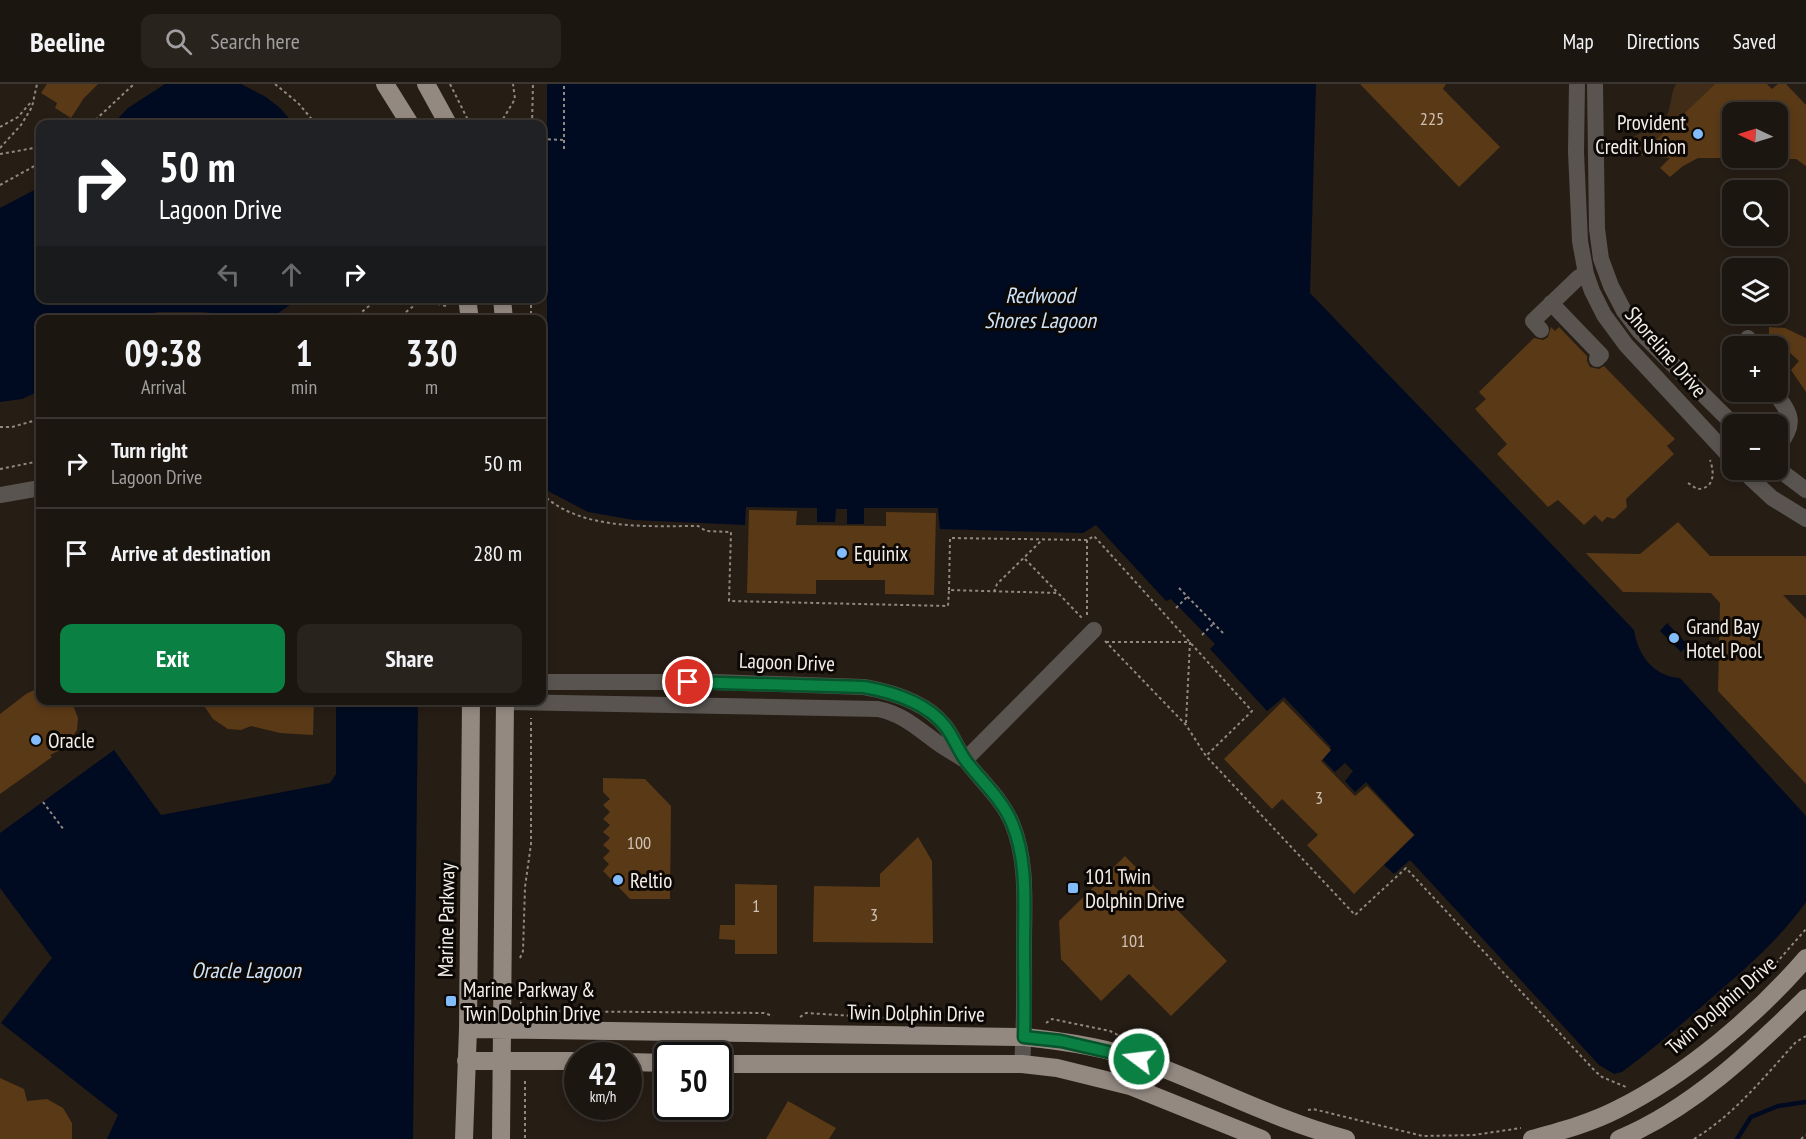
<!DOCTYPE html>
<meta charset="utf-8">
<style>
body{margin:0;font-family:"PT Sans Narrow",sans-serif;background:#29231e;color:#f1f3f6;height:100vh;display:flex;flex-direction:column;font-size:22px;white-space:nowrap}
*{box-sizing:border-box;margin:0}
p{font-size:20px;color:#a09f9f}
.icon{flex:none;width:33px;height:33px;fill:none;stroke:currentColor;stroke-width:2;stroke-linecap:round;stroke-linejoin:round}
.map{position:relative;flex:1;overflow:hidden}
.side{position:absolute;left:36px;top:231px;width:510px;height:390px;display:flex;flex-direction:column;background:#1c1610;border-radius:12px;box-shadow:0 3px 9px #0003,0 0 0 2px #3a3530}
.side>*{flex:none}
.banner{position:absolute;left:36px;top:36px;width:510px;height:183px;border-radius:12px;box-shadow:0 3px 9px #0003,0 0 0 2px #3a3530;background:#202124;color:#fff;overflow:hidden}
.needle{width:39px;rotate:274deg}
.buttons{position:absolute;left:1722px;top:18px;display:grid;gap:12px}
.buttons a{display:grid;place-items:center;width:66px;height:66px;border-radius:12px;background:#1c1610;box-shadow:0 3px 9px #0003,0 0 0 2px #3a3530;font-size:30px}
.speed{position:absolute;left:564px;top:958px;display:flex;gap:12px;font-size:30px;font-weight:700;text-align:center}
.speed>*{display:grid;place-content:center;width:78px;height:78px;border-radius:50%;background:#1c1610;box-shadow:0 3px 9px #0003,0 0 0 2px #3a3530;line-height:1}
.speed small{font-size:15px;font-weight:400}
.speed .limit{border:3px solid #111;border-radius:9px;background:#fff;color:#111}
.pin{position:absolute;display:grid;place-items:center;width:51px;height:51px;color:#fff;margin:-26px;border:3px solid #fff;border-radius:50%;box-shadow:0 2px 6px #0007}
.me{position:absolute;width:66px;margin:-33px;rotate:285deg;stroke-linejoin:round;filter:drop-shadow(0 0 4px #0008)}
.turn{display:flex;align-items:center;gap:21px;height:126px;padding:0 24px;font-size:27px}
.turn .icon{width:78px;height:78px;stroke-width:2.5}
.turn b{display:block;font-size:42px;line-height:51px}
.lanes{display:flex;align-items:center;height:57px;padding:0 24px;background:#0003;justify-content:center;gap:30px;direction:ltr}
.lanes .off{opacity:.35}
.eta{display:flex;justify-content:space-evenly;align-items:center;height:102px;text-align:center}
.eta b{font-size:36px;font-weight:600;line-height:42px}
.action{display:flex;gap:12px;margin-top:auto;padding:12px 24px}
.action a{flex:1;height:69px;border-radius:12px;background:#0b8043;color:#fff;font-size:24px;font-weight:600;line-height:69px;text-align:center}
.action a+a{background:#29231e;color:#f1f3f6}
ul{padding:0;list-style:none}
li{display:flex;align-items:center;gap:18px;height:90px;padding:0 24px;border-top:2px solid #3a3530}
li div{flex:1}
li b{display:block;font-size:22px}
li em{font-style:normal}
header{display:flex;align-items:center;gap:36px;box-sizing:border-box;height:84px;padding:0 30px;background:#1c1610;border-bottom:2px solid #3a3530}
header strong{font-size:28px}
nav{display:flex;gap:33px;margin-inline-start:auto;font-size:21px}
.search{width:420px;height:54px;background:#29231e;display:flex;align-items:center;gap:15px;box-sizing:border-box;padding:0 21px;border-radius:12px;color:#a09f9f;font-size:22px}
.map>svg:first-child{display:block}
.green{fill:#402c17}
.water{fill:#000b21}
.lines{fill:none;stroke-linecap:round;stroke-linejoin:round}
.stream{stroke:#000b21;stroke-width:4.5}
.building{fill:#5a3916}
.path{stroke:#908982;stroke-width:2;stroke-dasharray:3 3;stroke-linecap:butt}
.minor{stroke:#595450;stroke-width:16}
.major{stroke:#938981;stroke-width:18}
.route-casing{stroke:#07532c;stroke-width:15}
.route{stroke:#0b8043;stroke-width:10}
.poi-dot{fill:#82bcfa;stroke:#0c0805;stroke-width:2}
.labels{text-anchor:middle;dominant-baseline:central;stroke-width:6;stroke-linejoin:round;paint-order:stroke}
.number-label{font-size:18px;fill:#cec1b4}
.poi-label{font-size:21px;fill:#f4eee9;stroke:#0c0805;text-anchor:start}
.street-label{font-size:21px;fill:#f4eee9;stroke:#0c0805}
.water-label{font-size:22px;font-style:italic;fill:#cde2f9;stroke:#0c0805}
</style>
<header>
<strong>Beeline</strong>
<div class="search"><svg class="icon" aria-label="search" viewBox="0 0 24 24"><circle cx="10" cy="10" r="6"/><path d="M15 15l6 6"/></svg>Search here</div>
<nav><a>Map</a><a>Directions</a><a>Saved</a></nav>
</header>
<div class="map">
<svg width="1806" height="1055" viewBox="0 0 1806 1055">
<rect width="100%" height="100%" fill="#261d15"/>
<path class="green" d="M1676 0H1715L1640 71 1632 63 1630 56C1639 46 1656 49 1666 33 1672 22 1670 10 1676 0Z"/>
<path class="water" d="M165 0H241L266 13 280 24 294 40H113L128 24Z
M547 0H1316L1310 209 1634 546C1638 571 1653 592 1680 594L1806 732V818C1779 856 1743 887 1708 917 1680 942 1652 966 1622 988L1614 990 1599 981 1410 776 1394 790 1384 781 1415 751 1366 698 1355 708 1345 697 1353 687 1345 679 1335 688 1323 676 1331 663 1284 613 1267 627 1210 565 1215 560 1171 515 1166 517 1096 441 1083 449 940 445 938 424H864V440H847V425H836L835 438H817V424L746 423 745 441 634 436 588 428 548 407 547 376Z
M40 103V214L298 215 277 230 265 234 202 228H157L133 235 40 236V307L22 315 0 318V124Z
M1667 539 1688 561 1681 568 1660 547Z
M336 617H418L413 1055H107L118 1031 1 939 52 874 0 804V749L114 666 161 731 330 699 336 690Z"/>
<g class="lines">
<path class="stream" d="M1737 1055 1751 1033 1778 1022 1806 1018"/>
</g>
<path class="building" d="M47 0H98L84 14 71 34 55 24 57 19 41 9Z
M1360 0H1446L1443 5 1500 63 1459 103Z
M1715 0H1767L1772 5 1778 0H1786L1806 21V82L1796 75H1778V28H1732V74H1698L1683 82 1670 93 1660 84 1670 74 1640 71Z
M1551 243 1555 247 1559 243 1587 272V277L1590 283 1599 285 1604 282 1675 355 1667 362 1674 370 1626 415 1627 423 1614 435 1607 433 1602 438 1595 431 1584 441 1558 416 1548 423 1497 370 1507 360 1475 325 1486 315 1479 308 1534 254 1543 256 1548 253Z
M1769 243 1785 244 1806 254V308L1791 286 1799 277 1789 268 1778 262H1769Z
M749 426 797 427 796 441 886 442V428L936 429 934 511 885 510V496H816V510L747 509Z
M1678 438 1710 472H1806V511H1783L1806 535V700L1718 607 1720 519 1711 509 1623 508 1586 469 1640 470Z
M40 603V616H71L78 634 77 646 66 663 50 671 52 673 0 710V630L26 610Z
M200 616H314L313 651 280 649 251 642 241 646 228 645 213 635Z
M1283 617 1331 666 1321 677 1355 712 1367 702 1414 751 1354 810 1307 761 1318 751 1282 715 1272 725 1224 675Z
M603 694 645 695 671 722 670 815H630L603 787 609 780 603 774 610 767 603 761 610 754 603 748 610 741 603 735 610 728 603 721 610 715 603 708Z
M918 753 932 777 933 859 813 858 814 802 880 803V790Z
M1125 772 1227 877 1171 932 1129 890 1101 917 1061 875 1059 837Z
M735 800 777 801V870H735V856L719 855 720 841H735Z
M0 994 24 1005 27 1017 47 1015 63 1024 72 1039V1055H0Z
M788 1017 836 1044 829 1055H766Z"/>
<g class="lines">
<path class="path" d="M275 0 298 19 316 40
M450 0 470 40
M91 40 134 0
M500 40 515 15 513 0
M532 40 533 0
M0 43 18 33 32 17
M542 55 563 56
M0 64 21 41 32 23 37 0
M564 65V0
M0 70 40 63
M0 101 40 79
M358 233 366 236
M311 236 327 230 357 232 369 222 373 214
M390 236 401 232 421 216 446 222
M531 236V214
M0 343H12L40 335
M0 385 40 377
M1688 399 1697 405C1714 405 1715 390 1710 376
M542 410C581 447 648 442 698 442L706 447 731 448 729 517 948 522 949 506 1058 509 1082 534
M1087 456V532
M1025 475 1058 509
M1179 504 1223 549
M949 506 950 454 1087 456 1094 452 1252 627 1206 672
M994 508 997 500 1042 456
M1176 524 1187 513
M1202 551 1213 540
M1105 557 1186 641 1206 672 1355 831 1406 784 1595 987 1602 993 1626 1003
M1106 558H1190L1186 639
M43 718 64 746
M520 874 523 867 525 803 531 760V634
M1764 893 1806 845
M520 912 522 924 531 927 764 929 773 932
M800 933 806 929 886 934
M1046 939 1052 935 1110 947 1120 952
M1706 946 1760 897
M525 997V1055
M1308 1026 1313 1025 1423 1052 1474 1051 1521 1044
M1694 1055C1735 1030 1764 993 1796 958L1806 952
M1801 1055 1806 1051"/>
<path class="minor" d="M1577 0 1576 68 1580 157 1586 190 1592 207 1604 231 1626 261 1732 375
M1595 0 1597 145 1601 175 1611 202 1624 227 1639 247 1733 340
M1551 219 1601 271 1597 275
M1541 246 1533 237 1579 193 1586 190
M1748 254 1750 262
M1774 308C1790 328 1798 339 1778 362
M1778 385 1806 406
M1742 386 1772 414 1806 435
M0 411 40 404
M542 598H715L864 603C892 608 926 618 945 642 953 652 958 666 966 677 982 698 1002 715 1012 739 1028 777 1024 821 1024 861 1024 901 1025 941 1022 980
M505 618 878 625C902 630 916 643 935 657 944 664 954 669 963 675
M965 676 1094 546"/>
<path class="major" d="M385 0 410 40
M426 0 448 40
M467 214 470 236
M502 214 504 236
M468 945 1024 953C1063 957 1104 963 1141 976 1210 1001 1275 1036 1346 1055
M466 977H578
M628 978 668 979
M718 980H1022L1057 984 1130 1002 1262 1055
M464 1055 468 945 471 616
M501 1055 505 616
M1532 1055C1561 1047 1591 1039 1618 1025 1686 991 1757 931 1806 874
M1619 1055C1691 1025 1751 968 1806 914"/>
</g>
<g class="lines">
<defs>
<path id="route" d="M688 598 864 603C892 608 926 618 945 642 953 652 958 666 966 677 982 698 1002 715 1012 739 1028 777 1024 821 1024 861 1024 892 1025 922 1024 953L1061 957 1139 975"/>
</defs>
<use href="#route" class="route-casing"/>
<use href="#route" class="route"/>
</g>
<g class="poi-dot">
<circle cx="1698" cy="50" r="6"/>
<circle cx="842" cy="469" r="6"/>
<circle cx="1674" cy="554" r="6"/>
<circle cx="36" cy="656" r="6"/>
<circle cx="618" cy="796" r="6"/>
<rect x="1067" y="798" width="12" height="12" rx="3"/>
<rect x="445" y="911" width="12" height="12" rx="3"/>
</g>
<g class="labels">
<g class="number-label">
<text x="1432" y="34">225</text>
<text x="1319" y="713">3</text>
<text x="639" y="758">100</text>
<text x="756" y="821">1</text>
<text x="874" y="830">3</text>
<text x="1133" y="856">101</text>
</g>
<g class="poi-label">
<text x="1686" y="38" text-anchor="end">Provident<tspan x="1686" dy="24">Credit Union</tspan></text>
<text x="854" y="469">Equinix</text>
<text x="1686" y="542">Grand Bay<tspan x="1686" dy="24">Hotel Pool</tspan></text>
<text x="48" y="656">Oracle</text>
<text x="1085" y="792">101 Twin<tspan x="1085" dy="24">Dolphin Drive</tspan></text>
<text x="630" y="796">Reltio</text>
<text x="463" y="905">Marine Parkway &amp;<tspan x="463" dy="24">Twin Dolphin Drive</tspan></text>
</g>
<g class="street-label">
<text transform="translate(1666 268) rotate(49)">Shoreline Drive</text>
<text transform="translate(787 578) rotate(2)">Lagoon Drive</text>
<text transform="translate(446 836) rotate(-89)">Marine Parkway</text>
<text transform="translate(1721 921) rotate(-41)">Twin Dolphin Drive</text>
<text transform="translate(916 929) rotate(1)">Twin Dolphin Drive</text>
</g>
<g class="water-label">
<text x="1040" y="211">Redwood<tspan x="1040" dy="25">Shores Lagoon</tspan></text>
<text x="246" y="886">Oracle Lagoon</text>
</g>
</g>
</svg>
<div class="buttons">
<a><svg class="needle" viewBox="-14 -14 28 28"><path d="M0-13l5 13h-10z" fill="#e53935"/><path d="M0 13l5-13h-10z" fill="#a09f9f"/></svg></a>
<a><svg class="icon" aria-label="search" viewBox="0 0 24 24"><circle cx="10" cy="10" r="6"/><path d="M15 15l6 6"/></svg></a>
<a><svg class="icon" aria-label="layers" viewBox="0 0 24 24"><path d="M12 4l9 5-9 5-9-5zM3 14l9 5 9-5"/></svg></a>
<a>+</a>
<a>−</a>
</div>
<div class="speed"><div>42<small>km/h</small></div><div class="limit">50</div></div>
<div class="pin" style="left:688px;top:598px;background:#d93025"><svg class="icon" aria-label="arrive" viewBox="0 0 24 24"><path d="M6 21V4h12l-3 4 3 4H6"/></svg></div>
<svg class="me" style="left:1139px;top:975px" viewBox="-20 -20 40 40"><circle r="17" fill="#0b8043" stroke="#fff" stroke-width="3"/><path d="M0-11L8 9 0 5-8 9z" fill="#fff"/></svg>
<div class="banner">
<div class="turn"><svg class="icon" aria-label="right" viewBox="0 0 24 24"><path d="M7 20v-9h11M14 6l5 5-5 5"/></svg><div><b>50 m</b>Lagoon Drive</div></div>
<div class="lanes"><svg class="icon off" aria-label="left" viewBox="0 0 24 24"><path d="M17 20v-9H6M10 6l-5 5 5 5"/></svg><svg class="icon off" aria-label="ahead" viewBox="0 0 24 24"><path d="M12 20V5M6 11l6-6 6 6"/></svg><svg class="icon" aria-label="right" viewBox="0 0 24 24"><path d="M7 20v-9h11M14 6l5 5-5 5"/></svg></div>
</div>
<section class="side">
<div class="eta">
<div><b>09:38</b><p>Arrival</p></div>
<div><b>1</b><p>min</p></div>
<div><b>330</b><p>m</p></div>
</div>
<ul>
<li><svg class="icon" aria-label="right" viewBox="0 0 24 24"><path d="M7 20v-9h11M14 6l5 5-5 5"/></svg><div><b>Turn right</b><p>Lagoon Drive</p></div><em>50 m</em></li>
<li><svg class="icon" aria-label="arrive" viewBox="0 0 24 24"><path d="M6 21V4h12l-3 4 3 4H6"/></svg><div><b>Arrive at destination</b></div><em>280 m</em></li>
</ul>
<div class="action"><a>Exit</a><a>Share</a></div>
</section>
</div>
